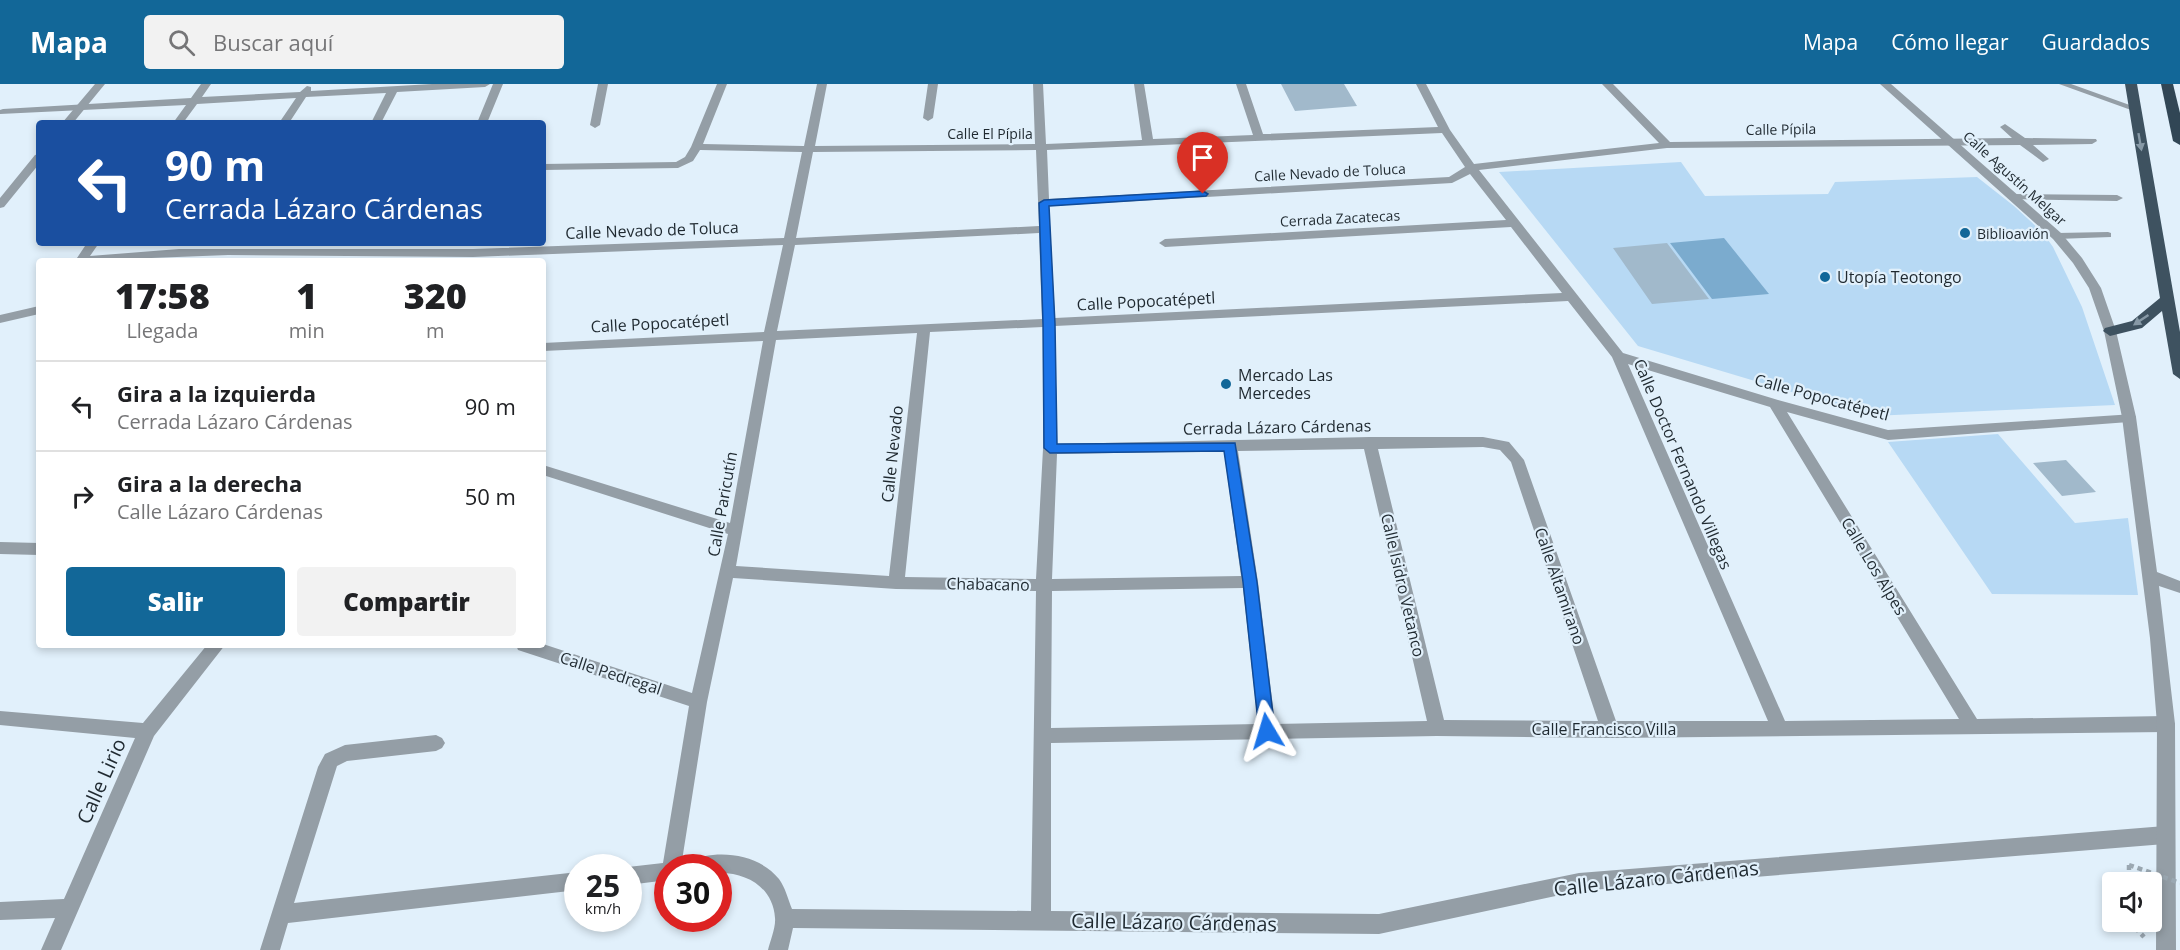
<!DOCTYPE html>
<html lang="es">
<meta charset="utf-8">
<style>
body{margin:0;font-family:"Open Sans",sans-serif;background:#f2f2f2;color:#202124;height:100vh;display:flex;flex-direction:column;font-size:22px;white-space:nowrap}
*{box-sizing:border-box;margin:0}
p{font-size:20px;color:#757577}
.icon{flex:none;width:33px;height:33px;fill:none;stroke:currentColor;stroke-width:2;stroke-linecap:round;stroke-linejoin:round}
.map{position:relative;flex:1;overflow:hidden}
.drawer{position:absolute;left:36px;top:174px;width:510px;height:390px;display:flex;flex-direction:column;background:#fff;border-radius:6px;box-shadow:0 3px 9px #0003}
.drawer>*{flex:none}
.top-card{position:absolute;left:36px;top:36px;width:510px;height:126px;border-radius:6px;box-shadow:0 3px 9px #0003;background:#1a4fa0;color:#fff;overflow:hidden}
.buttons{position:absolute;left:2102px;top:788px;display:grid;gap:12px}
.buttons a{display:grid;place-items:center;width:60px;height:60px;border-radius:6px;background:#fff;box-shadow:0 3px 9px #0003;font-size:30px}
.speed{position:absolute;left:564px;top:770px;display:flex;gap:12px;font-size:30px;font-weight:700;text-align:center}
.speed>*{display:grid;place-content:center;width:78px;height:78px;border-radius:50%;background:#fff;box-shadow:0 3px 9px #0003;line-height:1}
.speed small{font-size:15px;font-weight:400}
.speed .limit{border:9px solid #d22;background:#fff;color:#111}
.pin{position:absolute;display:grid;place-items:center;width:51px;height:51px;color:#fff;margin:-62px -26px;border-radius:50% 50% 50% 0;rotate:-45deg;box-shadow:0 0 6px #0007}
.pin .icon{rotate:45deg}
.me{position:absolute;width:66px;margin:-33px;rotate:353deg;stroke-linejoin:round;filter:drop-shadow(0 0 4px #0008)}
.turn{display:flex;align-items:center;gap:21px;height:126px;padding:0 30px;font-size:27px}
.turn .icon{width:78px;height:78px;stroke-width:2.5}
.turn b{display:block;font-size:42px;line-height:51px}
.eta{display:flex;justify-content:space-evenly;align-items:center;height:102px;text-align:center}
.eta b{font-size:36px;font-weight:800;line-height:42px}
.action{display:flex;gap:12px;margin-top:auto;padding:12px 30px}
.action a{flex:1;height:69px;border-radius:6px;background:#126798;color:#fff;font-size:24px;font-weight:800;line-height:69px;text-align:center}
.action a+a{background:#f2f2f2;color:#202124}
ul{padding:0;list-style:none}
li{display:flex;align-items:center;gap:18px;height:90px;padding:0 30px;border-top:2px solid #e0e0e0}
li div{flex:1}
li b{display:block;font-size:22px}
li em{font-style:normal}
header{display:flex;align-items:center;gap:36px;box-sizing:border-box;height:84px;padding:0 30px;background:#126798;color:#fff}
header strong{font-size:28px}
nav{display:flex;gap:33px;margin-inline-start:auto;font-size:21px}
.search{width:420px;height:54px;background:#f2f2f2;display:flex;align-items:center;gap:15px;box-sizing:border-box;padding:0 21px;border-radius:6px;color:#757577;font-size:22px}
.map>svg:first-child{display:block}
.green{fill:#b7d9f4}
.water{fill:#7babce}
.building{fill:#a1b9cb}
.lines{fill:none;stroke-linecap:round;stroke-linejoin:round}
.path{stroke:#9ba8b2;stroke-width:4.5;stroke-dasharray:5 4;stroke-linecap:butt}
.service{fill:#949ea6;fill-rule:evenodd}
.minor{fill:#949ea6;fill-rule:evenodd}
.tertiary{fill:#949ea6;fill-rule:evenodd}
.trunk{fill:#3e5260;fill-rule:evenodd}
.motorway{fill:#314655;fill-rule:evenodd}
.path-bridge{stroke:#9ba8b2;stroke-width:4.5;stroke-dasharray:5 4;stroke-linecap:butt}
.oneway{fill:#8799a6}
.route{fill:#1a73e8;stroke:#114b97;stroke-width:1.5}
.poi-dot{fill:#126798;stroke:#e1f0fb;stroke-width:2}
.labels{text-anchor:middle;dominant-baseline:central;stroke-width:4.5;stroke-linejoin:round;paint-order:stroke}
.far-street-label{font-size:14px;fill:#1f2930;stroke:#e1f0fb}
.far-poi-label{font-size:14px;fill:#1f2930;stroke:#e1f0fb;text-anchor:start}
.street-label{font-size:16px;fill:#1f2930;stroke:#e1f0fb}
.poi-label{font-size:16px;fill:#1f2930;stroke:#e1f0fb;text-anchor:start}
.near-street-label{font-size:20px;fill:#1f2930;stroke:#e1f0fb}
</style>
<header>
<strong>Mapa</strong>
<div class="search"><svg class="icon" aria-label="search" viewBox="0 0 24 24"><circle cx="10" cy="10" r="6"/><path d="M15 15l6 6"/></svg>Buscar aquí</div>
<nav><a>Mapa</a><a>Cómo llegar</a><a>Guardados</a></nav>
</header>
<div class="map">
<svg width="2180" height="866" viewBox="0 0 2180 866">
<rect width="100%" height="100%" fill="#e1f0fb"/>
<path class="green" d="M1681 78 1705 112 1828 110 1835 98 1977 93 2014 122 2043 149 2053 163 2082 223 2115 321 1872 332 1638 262 1499 88Z
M1998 350 2075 439 2128 434 2138 511 1992 510 1888 358Z"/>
<path class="water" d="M1724 154 1769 210 1712 215 1670 159Z"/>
<path class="building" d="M1281 0H1344L1357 22 1295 27Z
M1667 159 1709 215 1652 220 1613 164Z
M2066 376 2096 408 2062 412 2033 379Z"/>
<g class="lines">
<path class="path" d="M2129 781V798
M2129 837 2144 853"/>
<path class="service" d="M2059 0H2071L2138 24 2131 26Z
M2108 148 2111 149V153L2057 155 2052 152 2057 149Z"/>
<path class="minor" d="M201 0H211L202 13 300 8 307 2 311 3V7L432 0H490L485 3 397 8 381 39H371L386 9 306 13 289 39H279L296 14 197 20 183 39H173L186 21 0 30V26L3 25 191 14Z
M493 0H503L487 39H477Z
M598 0H608L600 41 595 44 590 41Z
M717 0H727L703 60 804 62 817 0H827L815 62 1035 60 1033 0H1043L1046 60 1142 56 1134 0H1144L1153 55 1253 51 1236 0H1246L1263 50 1438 43 1416 0H1426L1450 46 1474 80 1659 59 1602 0H1613L1670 58 2012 54 2000 43 2005 40 2025 54 2096 55 2097 57 2092 60 2033 61 2049 75 2043 78 2020 61 1667 64 1479 86 1623 269 1778 316 1888 346 2134 330 2136 333 2134 336 2129 338 1888 356 1787 328 1977 635 2166 632 2172 635 2175 640 2172 645 2166 648 1610 654 1437 652 1051 659V827L1379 830 1579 789 2165 742 2172 745 2174 751 2172 757 2165 760 1579 807 1379 850 793 844 788 866H768C770 857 776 843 775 834 773 803 746 788 718 789V783H686L688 777C717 765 758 769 779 795 785 803 788 815 792 825L1031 827 1036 507 896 505 733 494 707 618 681 783H668V796L628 801V783L663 779 689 622 518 566 516 561 543 560 692 609 728 450 543 391V381L730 439 763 257 543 267V259L764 248 783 161 473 173 228 171 75 177 87 159H99L90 172 179 165H473L784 154 802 68 700 66 693 77 678 84 543 86V80L676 78 685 73 691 63ZM1442 49 1465 83 1449 93 1049 115 1047 66ZM1036 66 1039 142 796 154 813 68ZM1470 90 1506 136 1165 155 1159 159 1165 163 1511 143 1562 209 1055 234 1049 122 1452 99ZM1039 149 1042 235 777 247 795 161ZM1568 217 1612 273 1768 637H1616L1524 376 1509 358 1483 353H1369L1057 360 1055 242ZM1043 243V365L1036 495 905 493 930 248ZM917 249 889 492 736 482 776 256ZM1628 280 1770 323 1959 635 1785 637ZM1483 363 1500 366 1511 378 1598 637 1444 636 1378 365ZM1364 365 1427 637 1275 640 1258 498 1238 367ZM1224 367 1241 492 1052 495 1057 370ZM1243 504 1258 640 1051 644 1052 507Z
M928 0H938L933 34 928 37 923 34Z
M2014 110 2117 111 2123 114 2117 117 2010 115V111Z
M39 222V230L0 239V231Z
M0 458 39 459V471L0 470Z
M207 561H225L154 652 61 866H41L55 834 0 836V818L64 815 135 654 0 641V627L143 639Z
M436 651 442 654 445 659 442 664 436 667 347 677 337 682 294 819 578 788V806L288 839 280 866H260L318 683 325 670 345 661Z"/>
<path class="tertiary" d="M95 0H105L73 39H62Z
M1880 0H1891L2061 149 2082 174 2101 204 2116 247 2136 333 2157 488 2180 497V509L2159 502 2175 640 2176 866H2156L2157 640 2150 554 2122 333 2104 247 2089 204 2073 179 2053 155Z
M39 70V80L4 123 0 124V114L35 71Z"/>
<path class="trunk" d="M2125 0H2137L2180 248V295L2173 290 2162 227 2142 244 2110 252 2103 247 2105 244 2132 237 2160 214Z"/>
<path class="motorway" d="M2161 0H2173L2180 29V61L2173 57Z"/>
<path class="path-bridge" d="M2129 781 2180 799"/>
</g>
<defs><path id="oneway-solid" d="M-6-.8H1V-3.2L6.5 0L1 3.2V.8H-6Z" transform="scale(1.5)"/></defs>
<g class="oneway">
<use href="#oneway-solid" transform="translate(2140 58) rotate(80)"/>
<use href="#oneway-solid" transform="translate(2141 236) rotate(146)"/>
</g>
<path class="route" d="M1203 107 1208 110 1206 112 1049 122 1055 240 1057 360 1235 359 1257 498 1275 647 1273 652 1267 654 1262 652 1259 647 1243 498 1224 367 1050 369 1044 364 1043 240 1039 119 1044 116Z"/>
<g class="poi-dot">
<circle cx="1965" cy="149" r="6"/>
<circle cx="1825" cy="193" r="6"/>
<circle cx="1226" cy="300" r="6"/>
</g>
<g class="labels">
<g class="far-street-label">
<text transform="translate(1781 45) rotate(-1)">Calle Pípila</text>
<text x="990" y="49">Calle El Pípila</text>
<text transform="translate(1330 88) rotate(-3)">Calle Nevado de Toluca</text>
<text transform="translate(2015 94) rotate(42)">Calle Agustín Melgar</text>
<text transform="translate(1340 134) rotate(-3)">Cerrada Zacatecas</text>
</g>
<g class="far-poi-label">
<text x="1977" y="149">Biblioavión</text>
</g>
<g class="street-label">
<text transform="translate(652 146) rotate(-2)">Calle Nevado de Toluca</text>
<text transform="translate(1146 217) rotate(-3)">Calle Popocatépetl</text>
<text transform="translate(660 239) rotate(-3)">Calle Popocatépetl</text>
<text transform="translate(1822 313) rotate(15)">Calle Popocatépetl</text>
<text transform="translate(1277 343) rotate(-1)">Cerrada Lázaro Cárdenas</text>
<text transform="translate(892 370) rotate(-84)">Calle Nevado</text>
<text transform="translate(1683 380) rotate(67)">Calle Doctor Fernando Villegas</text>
<text transform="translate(722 420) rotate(-80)">Calle Paricutín</text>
<text transform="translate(1874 482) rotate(59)">Calle Los Alpes</text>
<text transform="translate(988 500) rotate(1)">Chabacano</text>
<text transform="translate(1403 501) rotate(77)">Calle Isidro Vetanco</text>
<text transform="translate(1560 502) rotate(71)">Calle Altamirano</text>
<text transform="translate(611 589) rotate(18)">Calle Pedregal</text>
<text x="1604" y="645">Calle Francisco Villa</text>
</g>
<g class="poi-label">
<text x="1837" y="193">Utopía Teotongo</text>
<text x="1238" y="291">Mercado Las<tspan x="1238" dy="18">Mercedes</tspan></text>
</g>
<g class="near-street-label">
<text transform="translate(101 697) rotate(-66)">Calle Lirio</text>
<text transform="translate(1656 794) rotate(-6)">Calle Lázaro Cárdenas</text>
<text transform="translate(1174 838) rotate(1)">Calle Lázaro Cárdenas</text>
</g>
</g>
</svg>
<div class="buttons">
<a><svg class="icon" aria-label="sound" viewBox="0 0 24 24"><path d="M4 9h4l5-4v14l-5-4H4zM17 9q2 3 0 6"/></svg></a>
</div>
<div class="speed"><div>25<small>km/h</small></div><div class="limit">30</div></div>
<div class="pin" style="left:1203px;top:110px;background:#d93025"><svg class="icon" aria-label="arrive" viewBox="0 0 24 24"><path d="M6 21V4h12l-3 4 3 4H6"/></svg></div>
<svg class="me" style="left:1267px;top:647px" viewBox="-20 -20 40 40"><path d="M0-17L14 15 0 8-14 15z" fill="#1a73e8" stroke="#fff" stroke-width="4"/></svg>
<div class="top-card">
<div class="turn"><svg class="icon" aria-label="left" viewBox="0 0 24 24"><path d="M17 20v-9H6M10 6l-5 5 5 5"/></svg><div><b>90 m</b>Cerrada Lázaro Cárdenas</div></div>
</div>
<section class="drawer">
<div class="eta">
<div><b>17:58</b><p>Llegada</p></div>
<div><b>1</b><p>min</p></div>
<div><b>320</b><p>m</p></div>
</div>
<ul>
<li><svg class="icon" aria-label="left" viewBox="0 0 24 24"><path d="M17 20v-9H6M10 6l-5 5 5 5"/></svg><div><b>Gira a la izquierda</b><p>Cerrada Lázaro Cárdenas</p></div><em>90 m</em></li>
<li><svg class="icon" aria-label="right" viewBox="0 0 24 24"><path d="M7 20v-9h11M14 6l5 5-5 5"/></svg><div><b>Gira a la derecha</b><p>Calle Lázaro Cárdenas</p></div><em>50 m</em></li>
</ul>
<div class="action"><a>Salir</a><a>Compartir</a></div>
</section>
</div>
